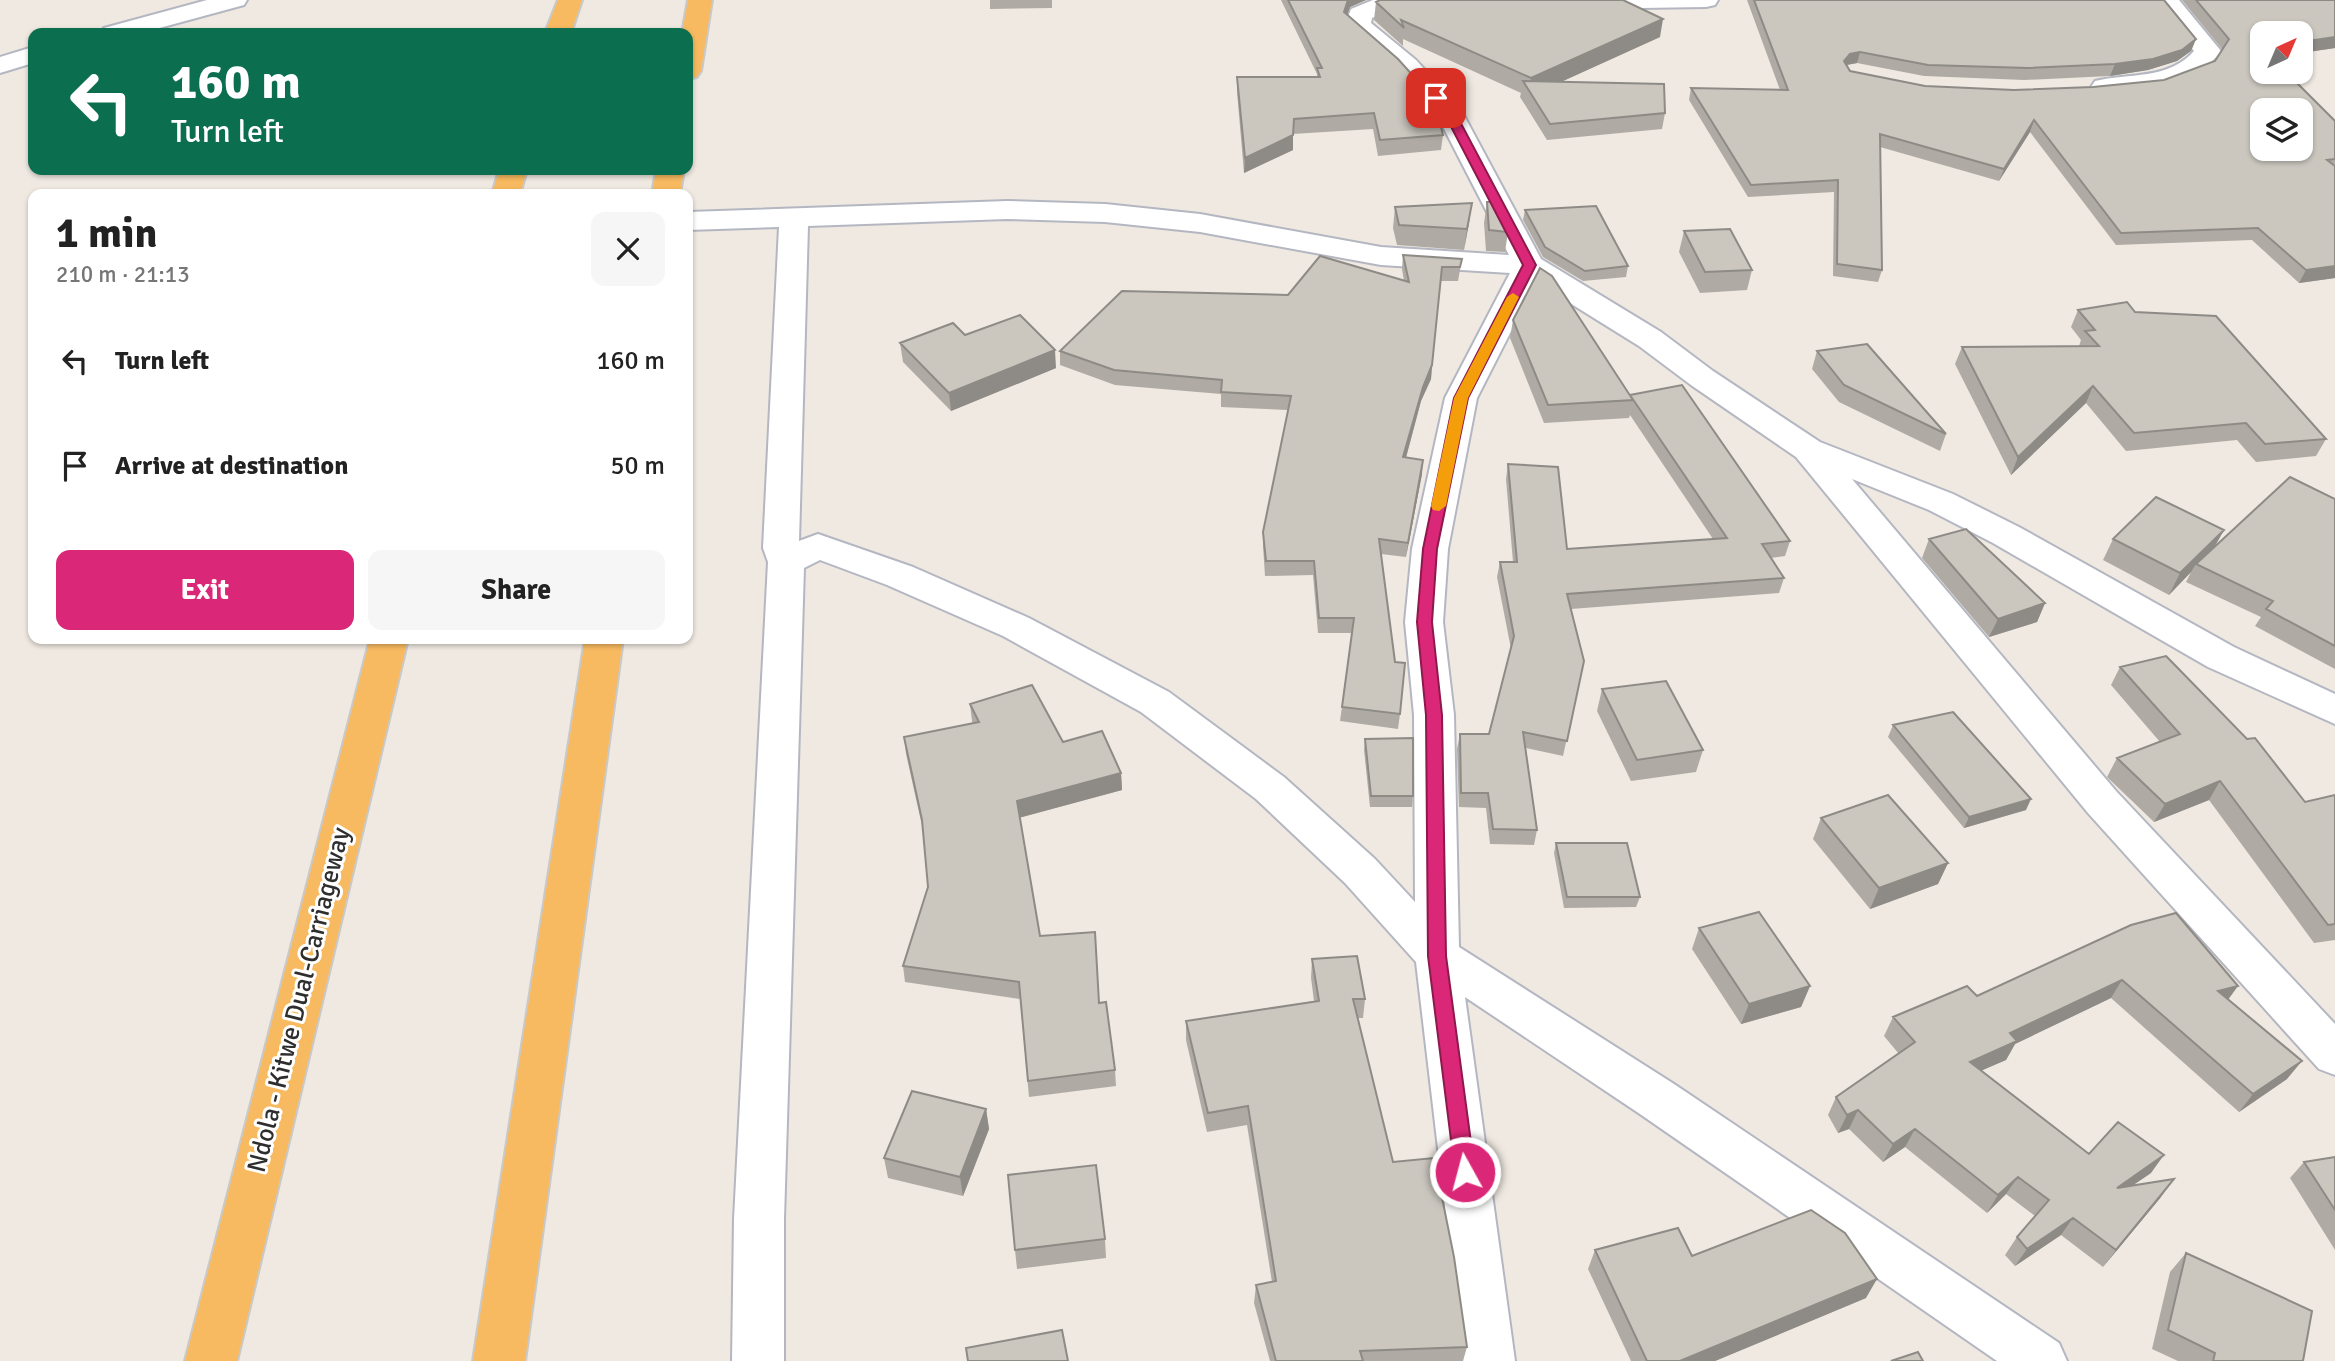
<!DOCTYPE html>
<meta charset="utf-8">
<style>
body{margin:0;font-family:Signika,sans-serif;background:#f6f6f6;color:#222;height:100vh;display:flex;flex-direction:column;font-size:26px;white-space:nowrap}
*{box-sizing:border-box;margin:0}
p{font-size:23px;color:#767676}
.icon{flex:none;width:38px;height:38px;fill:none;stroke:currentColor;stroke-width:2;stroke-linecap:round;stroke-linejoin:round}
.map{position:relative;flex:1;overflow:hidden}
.side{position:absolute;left:28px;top:189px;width:665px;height:455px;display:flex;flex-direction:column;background:#fff;border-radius:14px;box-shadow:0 2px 5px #0004}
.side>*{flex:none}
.guide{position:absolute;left:28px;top:28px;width:665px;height:147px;border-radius:14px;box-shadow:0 2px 5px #0004;background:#0b6e4f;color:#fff;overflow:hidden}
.needle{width:46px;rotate:44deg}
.tools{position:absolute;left:2250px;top:21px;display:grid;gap:14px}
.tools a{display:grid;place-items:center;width:63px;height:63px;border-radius:14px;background:#fff;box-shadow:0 2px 5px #0004;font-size:35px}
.pin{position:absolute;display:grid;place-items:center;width:60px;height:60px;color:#fff;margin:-30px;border-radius:14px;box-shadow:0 4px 10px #0006}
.me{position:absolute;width:77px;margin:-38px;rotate:353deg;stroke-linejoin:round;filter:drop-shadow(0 0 5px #0008)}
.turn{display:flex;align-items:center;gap:24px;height:147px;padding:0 28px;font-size:32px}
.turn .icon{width:91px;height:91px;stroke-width:2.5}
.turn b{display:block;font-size:49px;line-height:60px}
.round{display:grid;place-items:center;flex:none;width:74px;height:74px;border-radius:14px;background:#f6f6f6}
.summary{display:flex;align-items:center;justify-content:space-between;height:119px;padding:0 28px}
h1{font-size:42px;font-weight:700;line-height:52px}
.primary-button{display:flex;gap:14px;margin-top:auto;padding:14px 28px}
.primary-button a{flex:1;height:80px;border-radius:14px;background:#db2777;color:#fff;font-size:28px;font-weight:700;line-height:80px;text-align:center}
.primary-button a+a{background:#f6f6f6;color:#222}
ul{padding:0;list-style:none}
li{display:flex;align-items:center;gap:21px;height:105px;padding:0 28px}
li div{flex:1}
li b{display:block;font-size:26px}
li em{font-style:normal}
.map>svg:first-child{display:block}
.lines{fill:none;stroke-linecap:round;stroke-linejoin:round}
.minor-casing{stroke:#b4b7c1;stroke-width:4}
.trunk-casing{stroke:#c9c9c9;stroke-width:4}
.minor{fill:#fff;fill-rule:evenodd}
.trunk{fill:#f8ba60;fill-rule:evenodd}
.wall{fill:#afaba4}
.shaded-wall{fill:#8e8b86}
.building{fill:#cbc7bf;stroke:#8e8b86;stroke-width:2;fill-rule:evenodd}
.route{fill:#db2777;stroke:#8e194d;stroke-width:2}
.slow{fill:#f59e0b}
.labels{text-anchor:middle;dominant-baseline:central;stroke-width:6;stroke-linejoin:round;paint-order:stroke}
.street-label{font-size:26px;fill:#2e2e2e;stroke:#fff}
</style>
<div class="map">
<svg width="2335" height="1361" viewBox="0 0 2335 1361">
<rect width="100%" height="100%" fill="#efe9e1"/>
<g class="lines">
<defs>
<path id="minor" d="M207 0H247L244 5 141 33H100L104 28Z
M1373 0H1433L1440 6 1436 11C1415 16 1391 9 1372 18L1371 23 1416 60 1460 108 1541 259 1661 332 1713 371 1820 442 1953 494 2019 527 2234 647 2335 694V724L2208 667 1993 543 1929 510 1852 479 2116 791 2335 1024V1075L2319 1069 2088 813 1796 457 1691 385 1639 346 1536 282 1477 398 1448 549 1443 622 1454 715 1459 947 1674 1084 2059 1343 2067 1361H1997L1640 1114 1465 997 1515 1361H1463L1416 962 1345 883 1256 799 1141 712 1003 636 887 585 820 560 804 568 784 1219V1361H732L734 1219 768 562 763 548 779 227 688 230V212L1007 201 1105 204 1200 214 1381 247 1509 255 1438 117 1398 72 1345 25 1351 9ZM1007 219 1105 222 1200 232 1381 265 1510 273 1445 398 1412 549 1405 622 1414 715 1415 902 1375 859 1284 777 1169 692 1029 618 913 567 818 534 799 541 808 226Z
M1564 0H1718L1715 5 1706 7 1575 9 1566 7Z
M2154 0H2179L2221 51C2198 84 2133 102 2095 93L2091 87 2095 81C2128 73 2169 80 2194 51Z
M33 47V63L0 73V57Z"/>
<path id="trunk" d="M558 0H582L571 33H545Z
M688 0H712L701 71 697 77 688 79V33H682Z
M499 170H527L520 194H492Z
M656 170H684L680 194H652Z
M370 639H408L237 1361H185Z
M585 639H623L525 1361H473Z"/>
</defs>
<use href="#minor" class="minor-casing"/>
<use href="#trunk" class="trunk-casing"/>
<use href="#minor" class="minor"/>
<use href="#trunk" class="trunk"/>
</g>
<path class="wall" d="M990 0H1052V8L990 9Z
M1281 0H1366L1350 7 1347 15 1443 135 1441 150 1378 156 1373 129 1293 134V150L1244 173 1237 92V77H1317V74Z
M1747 0H2164L2196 39 2191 51 2177 61 2148 70 2110 76 2024 80 1924 76 1857 63 1847 65 1850 71 1925 86 2014 90 2093 87 2164 80 2215 61 2222 49 2182 0H2335V48L2301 53V33H2263V72L2335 121V278L2299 283 2252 240 2116 245 2030 132 1999 181 1880 147 1882 270 1878 282 1833 276 1834 192 1748 197 1689 100 1691 88 1780 90Z
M1376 2 1660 37 1561 82 1665 113 1662 129 1547 140 1520 97 1521 93 1403 39V46L1374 20Z
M1487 202 1508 232 1505 252 1486 251 1484 223Z
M1395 207 1469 223 1464 250 1397 245 1393 228Z
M1525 210 1628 266 1626 277 1583 281 1543 257 1523 220Z
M1684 231 1752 270 1747 290 1700 293 1679 252Z
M1403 255 1462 259 1458 281H1440L1431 379 1421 401 1406 458 1422 474 1406 557 1381 554 1400 714 1398 729 1340 721 1352 633H1318L1313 575 1265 576 1263 546V532L1288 410 1221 407V394L1115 385 1060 365V351L1288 295 1404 281 1402 269Z
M2078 310 2135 312 2326 439 2316 456 2256 462 2237 440 2126 451 2086 403 2011 475 1955 364 1962 347 2079 346 2081 340 2071 327Z
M1513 320 1630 395 1790 541 1785 556 1771 558 1784 578 1779 593 1571 609 1584 661 1563 756 1526 748 1537 830 1534 845 1490 844 1486 808 1459 807 1457 749 1460 734H1489L1511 649 1497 577 1500 562H1513L1506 479 1508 464 1567 549 1713 539 1630 415 1629 418 1544 423 1510 338Z
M965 335 1056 368 951 411 903 362 900 343Z
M1817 351 1946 434 1940 451 1839 402 1812 369Z
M2335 499V669L2255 626 2261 617 2186 582 2191 572 2169 595 2103 560 2113 539 2224 530 2215 546Z
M1929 539 2045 603 2037 622 1989 637 1922 558Z
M2120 667 2305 802 2335 795V940L2314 943 2209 800 2154 822 2107 777 2117 758 2160 742 2111 685Z
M1602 689 1703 750 1696 772 1631 781 1597 711Z
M970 704 1063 742 1121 773 1122 790 1019 818 1040 936 1099 1003 1115 1070 1116 1086 1029 1097 1020 999 905 982 903 966 928 887 923 830 906 754 904 737 973 724 972 721Z
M1893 725 2026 810 1964 828 1888 737Z
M1365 739 1413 796 1412 807H1370L1364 750Z
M1821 818 1948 863 1938 884 1870 909 1813 839Z
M1556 843 1640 897 1636 907 1564 908 1554 853Z
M2131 925 2228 1000 2287 1079 2239 1112 2111 998 2015 1044 2006 1060 1981 1070 2089 1154 2151 1173 2133 1185 2161 1197 2103 1267 2061 1235 2015 1266 2005 1255 2017 1237 2035 1216 2006 1194 1987 1213 1905 1147 1883 1162 1849 1129 1838 1133 1828 1115 1836 1097 1899 1054 1884 1036 1893 1017 1977 996Z
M1699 928 1810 986 1801 1007 1741 1024 1692 949Z
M1312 959 1365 999 1363 1018H1357L1393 1162 1467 1347 1463 1361H1270L1254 1303 1256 1285 1272 1282 1247 1125 1207 1132 1186 1040V1021L1314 1001 1311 978Z
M986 1109 989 1129 963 1196 888 1178 884 1158Z
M2335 1157V1250L2290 1178 2304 1162Z
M1105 1239 1106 1258 1017 1269 1015 1250Z
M1595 1250 1692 1256 1866 1298 1715 1361H1631L1588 1269Z
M2186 1253 2303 1361H2178L2152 1349 2170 1272Z"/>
<path class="shaded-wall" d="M1348 0H1366L1350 7 1343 27 1344 12Z
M1663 19 1660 37 1532 95 1529 91 1531 78Z
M2335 37V48L2301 53V42Z
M2196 39 2191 51 2177 61 2148 70 2110 76 2115 64Z
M1860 52 1857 63 1846 65 1844 61 1850 54Z
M2034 120 2030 132 1999 181 2004 169Z
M1293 135V150L1244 173 1245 158Z
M1472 203 1469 223 1464 250 1467 229Z
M2335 266V278L2299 283 2306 270Z
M1055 350 1056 368 951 411 949 393Z
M1432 365 1431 379 1421 401 1402 472 1403 457 1423 387Z
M2093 386 2086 403 2011 475 2018 457Z
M1423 460 1422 474 1406 557 1408 543Z
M2224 530 2212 551 2196 564 2191 572 2169 595 2180 573Z
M2045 603 2037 622 1989 637 1998 619Z
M1121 773 1122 790 1018 818 1017 801Z
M2220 781 2209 800 2154 822 2165 804Z
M2031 799 2026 810 1964 828 1969 817Z
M1948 863 1938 884 1870 909 1879 888Z
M2122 980 2111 998 2015 1044 2006 1060 1960 1080 1970 1062 2010 1033Z
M1810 986 1801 1007 1741 1024 1749 1004Z
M2238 986 2225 1004 2218 991Z
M2302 1061 2287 1079 2239 1112 2253 1094Z
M986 1109 989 1129 963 1196 960 1177Z
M1858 1110 1849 1129 1838 1133 1847 1115Z
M1915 1129 1905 1147 1883 1162 1893 1144Z
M2164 1155 2151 1173 2104 1205 2117 1188Z
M2018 1177 2006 1194 1987 1213 1998 1195Z
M2174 1179 2161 1197 2103 1267 2116 1250Z
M2073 1218 2061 1235 2015 1266 2027 1249Z
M1877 1279 1866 1298 1715 1361H1680Z"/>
<path class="building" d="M1288 0H1348L1344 12 1398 59 1434 99 1443 135 1380 140 1374 113 1294 119 1293 135 1245 158 1237 77H1320L1317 68H1322Z
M1380 0H1623L1663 19 1531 78 1401 20 1404 28 1376 2Z
M1754 0H2164L2196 39 2182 50 2153 59 2115 64 2028 68 1928 65 1860 52 1850 54 1844 61 1850 71 1925 86 2014 90 2093 87 2164 80 2215 61 2229 39 2196 0H2335V37L2301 42V33H2263L2262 47 2263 72H2286L2335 121V159L2327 160 2335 166V266L2306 270 2258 228 2121 233 2034 120 2004 169 1880 134 1882 270 1837 264 1838 180 1751 185 1691 88 1788 90ZM2263 110H2301V149H2263Z
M1523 81 1664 84 1665 113 1550 124Z
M1487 202H1492L1508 232 1489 230Z
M1472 203 1467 229 1399 225 1395 207Z
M1596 206 1628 266 1585 271 1545 247 1525 210Z
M1730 229 1752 270 1705 272 1684 231Z
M1403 255 1462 259 1460 267H1442L1432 365 1423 387 1403 457 1423 460 1408 543 1379 539 1395 662 1405 663 1400 714 1342 707 1354 618H1319L1314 561H1266L1263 532 1291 396 1221 392 1222 380 1114 370 1060 351 1122 291 1288 295 1320 256 1409 282Z
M1540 268 1552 276 1633 400 1548 405 1513 320Z
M2127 302 2135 312 2216 316 2326 439 2265 444 2246 423 2134 433 2093 386 2018 457 1962 347 2099 346 2085 331 2095 330 2078 310Z
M1020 315 1055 350 949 393 900 343 953 323 965 335Z
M1867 344 1946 434 1844 385 1817 351Z
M1682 385 1790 541 1762 544 1784 578 1567 594 1584 661 1567 741 1523 732 1537 830 1493 829 1488 793H1461L1460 734H1489L1514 636 1500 562H1517L1508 464 1558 467 1567 549 1727 538 1630 395Z
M2290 477 2335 499V646L2266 609 2273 601 2196 564Z
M2156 497 2224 530 2180 573 2113 539Z
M1966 529 2045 603 1998 619 1929 539Z
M2166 656 2247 739 2255 738 2305 802 2335 795V924L2328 925 2220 781 2165 804 2117 758 2180 734 2120 667Z
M1666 681 1703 750 1637 760 1602 689Z
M1032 685 1063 742 1102 731 1121 773 1017 801 1040 936 1095 932 1099 1003 1106 1002 1115 1070 1028 1081 1019 982 903 966 928 887 922 820 904 737 979 722 970 704Z
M1953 712 2031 799 1969 817 1893 725Z
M1413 738V796H1371L1365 739Z
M1888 795 1948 863 1879 888 1821 818Z
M1556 843H1627L1640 897H1567Z
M1759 912 1810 986 1749 1004 1699 928Z
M2176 913 2238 986 2218 991 2302 1061 2253 1094 2122 980 2010 1033 2017 1041 1970 1062 2089 1154 2118 1122 2164 1155 2117 1188 2174 1179 2116 1250 2073 1218 2027 1249 2017 1237 2049 1200 2018 1177 1998 1195 1915 1129 1893 1144 1858 1110 1847 1115 1836 1097 1915 1042 1893 1017 1967 986 1977 996 2131 925Z
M1357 956 1365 999H1353L1393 1162 1434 1158 1454 1257 1467 1347 1360 1351 1363 1361H1276L1256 1285 1276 1281 1248 1106 1208 1113 1186 1021 1319 1001 1312 959Z
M912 1091 986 1109 960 1177 884 1158Z
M2335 1157V1210L2304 1162Z
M1096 1165 1105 1239 1015 1250 1008 1175Z
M1811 1210 1845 1233 1877 1279 1680 1361H1647L1595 1250 1678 1228 1692 1256Z
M2186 1253 2312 1311 2303 1361H2213L2215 1353 2168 1330Z
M1062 1330 1068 1361H968L966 1348Z
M1918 1352 1923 1361H1891Z"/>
<path class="route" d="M1432 95H1440L1456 114 1536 265 1468 398 1437 549 1432 622 1442 715 1446 956 1475 1172 1472 1178 1465 1181 1458 1178 1455 1172 1428 956 1426 715 1417 622 1423 549 1454 398 1523 265 1445 115 1430 98Z"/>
<path class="slow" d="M1513 293 1519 297 1468 398 1446 506 1439 511 1433 510 1431 506 1454 398 1507 297Z"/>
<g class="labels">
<g class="street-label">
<text transform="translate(299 1000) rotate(-76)">Ndola - Kitwe Dual-Carriageway</text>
</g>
</g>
</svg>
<div class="tools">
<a><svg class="needle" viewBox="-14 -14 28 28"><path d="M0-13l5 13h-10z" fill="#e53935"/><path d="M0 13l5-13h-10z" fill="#767676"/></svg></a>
<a><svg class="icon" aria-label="layers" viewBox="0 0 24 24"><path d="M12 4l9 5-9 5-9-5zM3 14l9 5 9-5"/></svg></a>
</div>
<div class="pin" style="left:1436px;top:98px;background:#d93025"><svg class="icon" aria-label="arrive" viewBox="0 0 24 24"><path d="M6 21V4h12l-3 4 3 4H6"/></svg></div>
<svg class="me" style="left:1465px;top:1172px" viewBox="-20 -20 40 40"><circle r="17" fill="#db2777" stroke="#fff" stroke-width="3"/><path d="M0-11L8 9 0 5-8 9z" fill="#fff"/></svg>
<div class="guide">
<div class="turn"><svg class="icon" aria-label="left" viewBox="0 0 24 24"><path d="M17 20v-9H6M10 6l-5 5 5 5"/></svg><div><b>160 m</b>Turn left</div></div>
</div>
<section class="side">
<div class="summary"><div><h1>1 min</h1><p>210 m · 21:13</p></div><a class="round"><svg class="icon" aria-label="close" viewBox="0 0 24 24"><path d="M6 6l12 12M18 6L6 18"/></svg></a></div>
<ul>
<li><svg class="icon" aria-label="left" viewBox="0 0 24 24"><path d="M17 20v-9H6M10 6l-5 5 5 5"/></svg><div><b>Turn left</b></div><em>160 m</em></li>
<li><svg class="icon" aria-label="arrive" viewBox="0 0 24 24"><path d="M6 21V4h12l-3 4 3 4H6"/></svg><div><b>Arrive at destination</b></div><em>50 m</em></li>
</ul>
<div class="primary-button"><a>Exit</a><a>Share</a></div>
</section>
</div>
